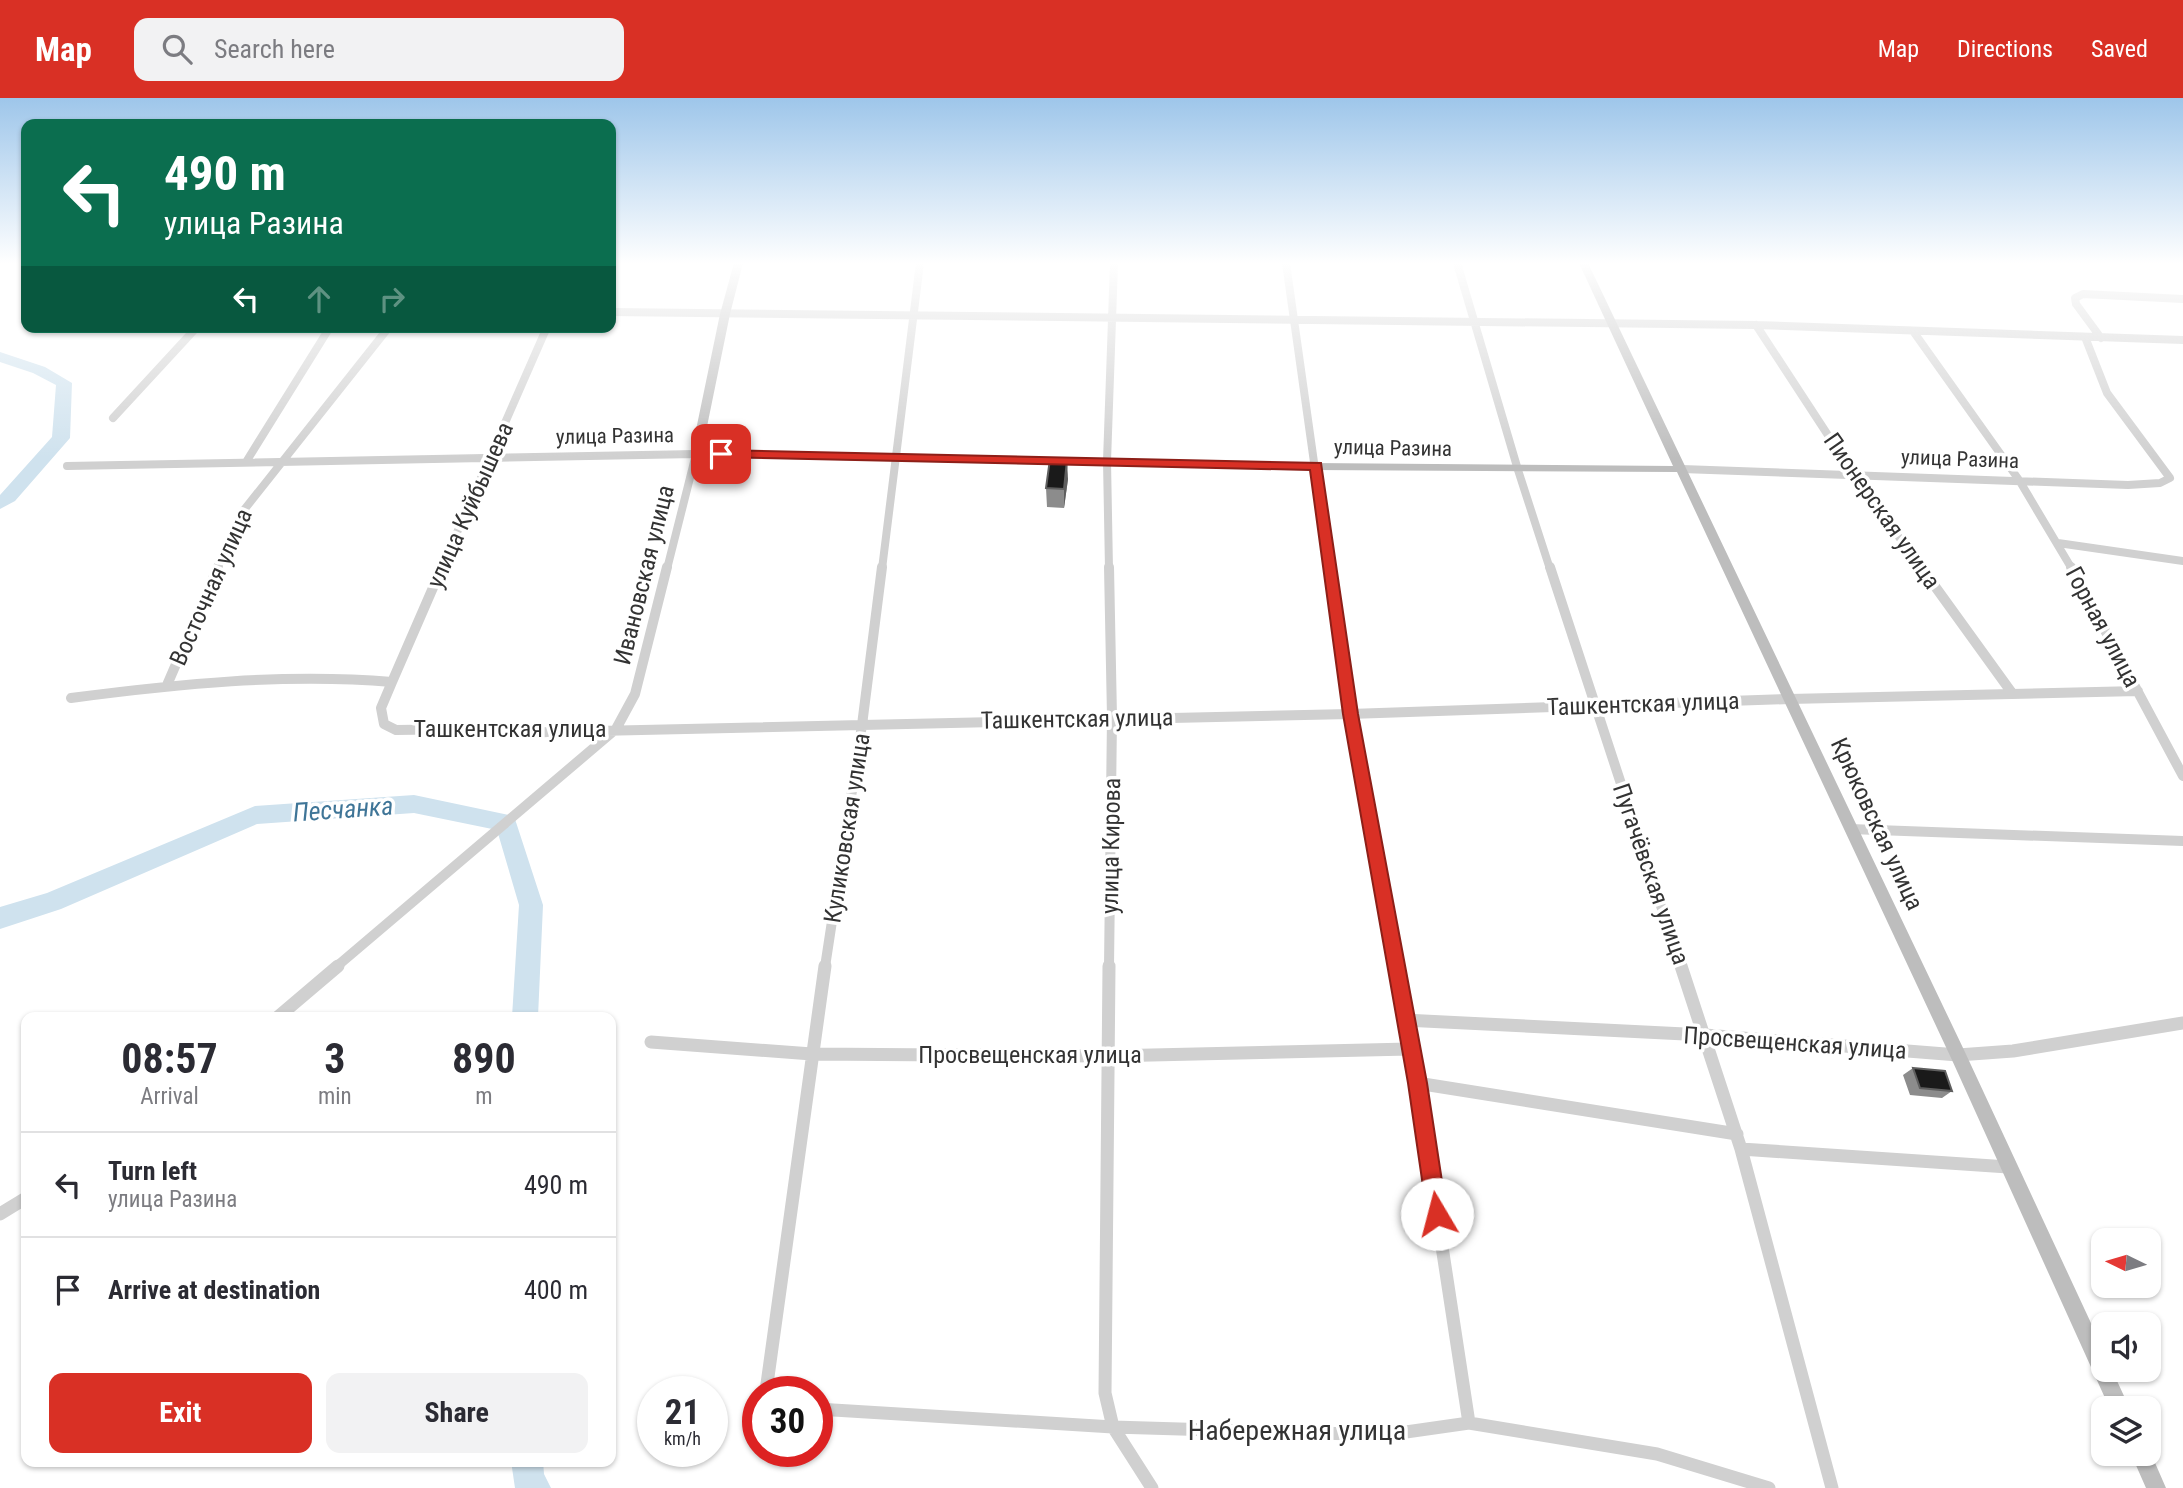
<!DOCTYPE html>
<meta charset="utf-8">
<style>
body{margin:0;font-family:"Roboto Condensed",sans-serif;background:#f2f2f3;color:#2b2b33;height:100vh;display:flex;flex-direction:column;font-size:26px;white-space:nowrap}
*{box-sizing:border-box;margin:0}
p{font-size:23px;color:#7c7c81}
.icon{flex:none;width:38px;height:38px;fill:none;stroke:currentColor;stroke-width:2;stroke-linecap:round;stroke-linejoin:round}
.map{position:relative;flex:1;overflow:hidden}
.side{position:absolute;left:21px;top:914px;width:595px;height:455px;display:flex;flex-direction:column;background:#fff;border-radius:14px;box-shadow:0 2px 5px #0004}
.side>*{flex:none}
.banner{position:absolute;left:21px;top:21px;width:595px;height:214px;border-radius:14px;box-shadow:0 2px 5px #0004;background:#0b6e4f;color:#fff;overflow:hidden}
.needle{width:46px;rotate:275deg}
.controls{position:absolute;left:2091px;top:1130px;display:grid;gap:14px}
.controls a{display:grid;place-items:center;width:70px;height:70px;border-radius:14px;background:#fff;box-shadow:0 2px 5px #0004;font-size:35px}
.speed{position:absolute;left:637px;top:1278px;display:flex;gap:14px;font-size:35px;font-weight:700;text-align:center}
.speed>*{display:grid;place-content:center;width:91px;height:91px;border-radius:50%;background:#fff;box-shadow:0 2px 5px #0004;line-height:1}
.speed small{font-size:18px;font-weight:400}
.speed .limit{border:10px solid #d22;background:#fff;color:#111}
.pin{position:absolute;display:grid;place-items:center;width:60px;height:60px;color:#fff;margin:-30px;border-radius:14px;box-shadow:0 4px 10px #0006}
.me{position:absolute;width:77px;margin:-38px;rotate:352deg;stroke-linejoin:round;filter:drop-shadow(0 0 5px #0008)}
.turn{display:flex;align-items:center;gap:24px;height:147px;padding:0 28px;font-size:32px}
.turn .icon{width:91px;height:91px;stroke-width:2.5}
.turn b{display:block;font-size:49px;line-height:60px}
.lanes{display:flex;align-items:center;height:66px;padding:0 28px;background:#0003;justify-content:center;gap:35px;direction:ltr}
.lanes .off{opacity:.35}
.eta{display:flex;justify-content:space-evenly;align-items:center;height:119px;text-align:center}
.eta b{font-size:42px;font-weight:700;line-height:49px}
.action{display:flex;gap:14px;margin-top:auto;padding:14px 28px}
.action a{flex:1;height:80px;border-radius:14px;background:#d93025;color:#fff;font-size:28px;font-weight:700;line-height:80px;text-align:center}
.action a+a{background:#f2f2f3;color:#2b2b33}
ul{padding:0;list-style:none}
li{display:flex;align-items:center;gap:21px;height:105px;padding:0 28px;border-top:2px solid #e1e1e2}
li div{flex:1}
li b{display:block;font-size:26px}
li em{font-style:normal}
header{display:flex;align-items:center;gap:42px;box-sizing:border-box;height:98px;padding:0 35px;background:#d93025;color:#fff}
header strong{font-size:33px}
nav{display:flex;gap:38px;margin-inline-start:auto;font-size:24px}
.search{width:490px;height:63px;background:#f2f2f3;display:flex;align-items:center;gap:18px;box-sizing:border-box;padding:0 24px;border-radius:14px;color:#7c7c81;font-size:26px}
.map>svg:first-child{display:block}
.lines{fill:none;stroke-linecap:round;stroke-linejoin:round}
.river{fill:#cfe2ee;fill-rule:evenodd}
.street-far2{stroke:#d0d0d0;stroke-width:8}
.street-far1{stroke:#d0d0d0;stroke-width:10}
.street{stroke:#d0d0d0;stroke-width:13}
.secondary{fill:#bdbdbd;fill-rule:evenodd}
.wall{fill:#8c8c8c}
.shaded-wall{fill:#5f5f5f}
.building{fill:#1a1a1a;stroke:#5f5f5f;stroke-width:2}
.route{fill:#d93025;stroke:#8d1f18;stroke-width:2}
.labels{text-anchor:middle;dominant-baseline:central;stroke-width:7;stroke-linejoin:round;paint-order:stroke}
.far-street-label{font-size:21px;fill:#333;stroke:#fff}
.street-label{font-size:24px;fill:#333;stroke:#fff}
.water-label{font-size:26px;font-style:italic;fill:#3f7597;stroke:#fff}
.near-street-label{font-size:28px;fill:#333;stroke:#fff}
</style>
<header>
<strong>Map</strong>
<div class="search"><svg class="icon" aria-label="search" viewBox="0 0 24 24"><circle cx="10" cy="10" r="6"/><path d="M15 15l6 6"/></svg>Search here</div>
<nav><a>Map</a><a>Directions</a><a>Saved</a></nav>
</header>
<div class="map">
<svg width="2183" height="1390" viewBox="0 0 2183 1390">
<rect width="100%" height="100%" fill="#fff"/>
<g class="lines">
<path class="river" d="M0 254 45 269 72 285 70 340 15 403 0 411V397L52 339 56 287 33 275 0 264Z
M414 697 514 718 543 807 538 919H512L519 807 497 732 414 715 257 726 61 811 0 831V809L47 795 255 708Z
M511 1363H543L544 1376 551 1390H515Z"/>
<path class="street-far2" d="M1286 165 1329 471
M1457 165 1518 372 1550 471
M611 214 1756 227 2183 242
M1756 227 1854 377 1922 471
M1913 233 2019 382 2072 471
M2101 240 2076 206 2075 200 2083 196 2183 201
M113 320 197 229
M246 364 330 229
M67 368 696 356 667 471
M1682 371 2128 387 2160 385 2170 380 2107 295 2085 239
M2058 445 2183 463
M217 471 240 417 389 229
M441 471 547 229
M882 471 920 165
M1109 471 1107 363 1114 165"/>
<path class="street-far1" d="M1109 469 1112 619 1109 869
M1329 469 1350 616 1396 869
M1550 469 1681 869
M1921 469 2012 595
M2071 469 2183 678
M392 584 442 469
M167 587 218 469
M71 600C178 586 284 575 392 584L381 610 384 626 396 632 468 631 507 635 1350 616 1789 601 2138 593
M1850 731 2183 743
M336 869 616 631 635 596 667 469
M825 869 862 627 882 469"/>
<path class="street" d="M1109 868 1105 1295 1113 1329 1152 1390
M1396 868 1417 985 1469 1325
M1681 868 1741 1051 1832 1390
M278 919 338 868
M1404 922 1705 937 1958 957 2013 953 2183 925
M651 944 812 956 1108 958 1409 951
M1417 985 1737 1036
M1741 1051 2008 1069
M0 1116 26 1100
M766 1293 825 868
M817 1311 1113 1329 1385 1337 1469 1325 1657 1356 1769 1390"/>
<path class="secondary" d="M734 165H743L730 216 702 353 1312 365 1673 368 1579 165H1588L1964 952 2104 1253V1272H2112L2130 1311H2110L1952 962 1677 374 1312 372 696 359 691 356 720 216Z
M2149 1351 2166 1390H2146L2131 1356H2149Z"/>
</g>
<path class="wall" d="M1068 381 1064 410 1047 409 1046 390Z
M1913 970 1952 993 1942 1000 1910 997 1903 977Z"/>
<path class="shaded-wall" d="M1067 362 1068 381 1064 410V391Z"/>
<path class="building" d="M1050 361 1067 362 1064 391 1046 390Z
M1913 970 1945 973 1952 993 1920 990Z"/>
<linearGradient id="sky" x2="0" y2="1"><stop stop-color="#9ec6ea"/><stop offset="0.46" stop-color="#fff"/><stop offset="1" stop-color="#fff" stop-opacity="0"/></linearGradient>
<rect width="2183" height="360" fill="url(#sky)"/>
<path class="route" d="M721 352 1321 365 1358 616 1427 985 1447 1116 1444 1123 1437 1126 1430 1123 1427 1116 1408 985 1343 616 1310 372 716 359 714 356Z"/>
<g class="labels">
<g class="far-street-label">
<text transform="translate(615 338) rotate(-1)">улица Разина</text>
<text transform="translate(1393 350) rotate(1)">улица Разина</text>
<text transform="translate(1960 361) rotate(2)">улица Разина</text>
</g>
<g class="street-label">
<text transform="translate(470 407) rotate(-66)">улица Куйбышева</text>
<text transform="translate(1882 413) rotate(55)">Пионерская улица</text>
<text transform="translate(644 477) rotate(-76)">Ивановская улица</text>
<text transform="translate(211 489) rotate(-66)">Восточная улица</text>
<text transform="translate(2103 529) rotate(62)">Горная улица</text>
<text transform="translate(1643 606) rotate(-2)">Ташкентская улица</text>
<text transform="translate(1077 621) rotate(-1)">Ташкентская улица</text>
<text x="510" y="631">Ташкентская улица</text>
<text transform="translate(1877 726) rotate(65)">Крюковская улица</text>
<text transform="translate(847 730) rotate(-81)">Куликовская улица</text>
<text transform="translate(1111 748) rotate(-89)">улица Кирова</text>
<text transform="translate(1651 776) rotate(71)">Пугачёвская улица</text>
<text transform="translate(1795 945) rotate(4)">Просвещенская улица</text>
<text x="1030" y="957">Просвещенская улица</text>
</g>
<g class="water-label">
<text transform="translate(343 711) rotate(-4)">Песчанка</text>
</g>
<g class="near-street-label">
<text x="1297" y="1332">Набережная улица</text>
</g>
</g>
</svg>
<div class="controls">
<a><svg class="needle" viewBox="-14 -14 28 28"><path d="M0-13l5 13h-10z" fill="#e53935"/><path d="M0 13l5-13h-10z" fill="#7c7c81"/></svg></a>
<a><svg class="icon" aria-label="sound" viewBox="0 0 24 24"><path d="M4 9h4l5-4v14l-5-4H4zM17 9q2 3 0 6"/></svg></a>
<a><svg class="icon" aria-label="layers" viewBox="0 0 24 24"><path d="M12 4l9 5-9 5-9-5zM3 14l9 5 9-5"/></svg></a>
</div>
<div class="speed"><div>21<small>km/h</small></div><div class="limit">30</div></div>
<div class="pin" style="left:721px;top:356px;background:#d93025"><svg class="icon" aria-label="arrive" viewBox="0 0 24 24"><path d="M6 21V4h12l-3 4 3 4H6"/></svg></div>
<svg class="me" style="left:1437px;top:1116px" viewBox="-20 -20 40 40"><circle r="19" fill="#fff"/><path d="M0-13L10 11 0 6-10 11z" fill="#d93025"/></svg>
<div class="banner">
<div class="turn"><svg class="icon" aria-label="left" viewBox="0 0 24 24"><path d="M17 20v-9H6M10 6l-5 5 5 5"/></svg><div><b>490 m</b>улица Разина</div></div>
<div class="lanes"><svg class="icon" aria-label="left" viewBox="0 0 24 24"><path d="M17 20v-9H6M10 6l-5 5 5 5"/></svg><svg class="icon off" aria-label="ahead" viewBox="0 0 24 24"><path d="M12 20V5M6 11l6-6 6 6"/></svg><svg class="icon off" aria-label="right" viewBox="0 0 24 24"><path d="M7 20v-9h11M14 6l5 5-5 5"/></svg></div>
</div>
<section class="side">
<div class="eta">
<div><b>08:57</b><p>Arrival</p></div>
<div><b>3</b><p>min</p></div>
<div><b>890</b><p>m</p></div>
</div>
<ul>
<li><svg class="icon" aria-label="left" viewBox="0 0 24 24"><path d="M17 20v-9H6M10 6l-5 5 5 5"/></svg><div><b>Turn left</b><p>улица Разина</p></div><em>490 m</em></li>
<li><svg class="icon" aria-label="arrive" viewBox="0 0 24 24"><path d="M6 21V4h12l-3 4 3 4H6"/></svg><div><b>Arrive at destination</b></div><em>400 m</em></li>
</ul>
<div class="action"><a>Exit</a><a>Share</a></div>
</section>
</div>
